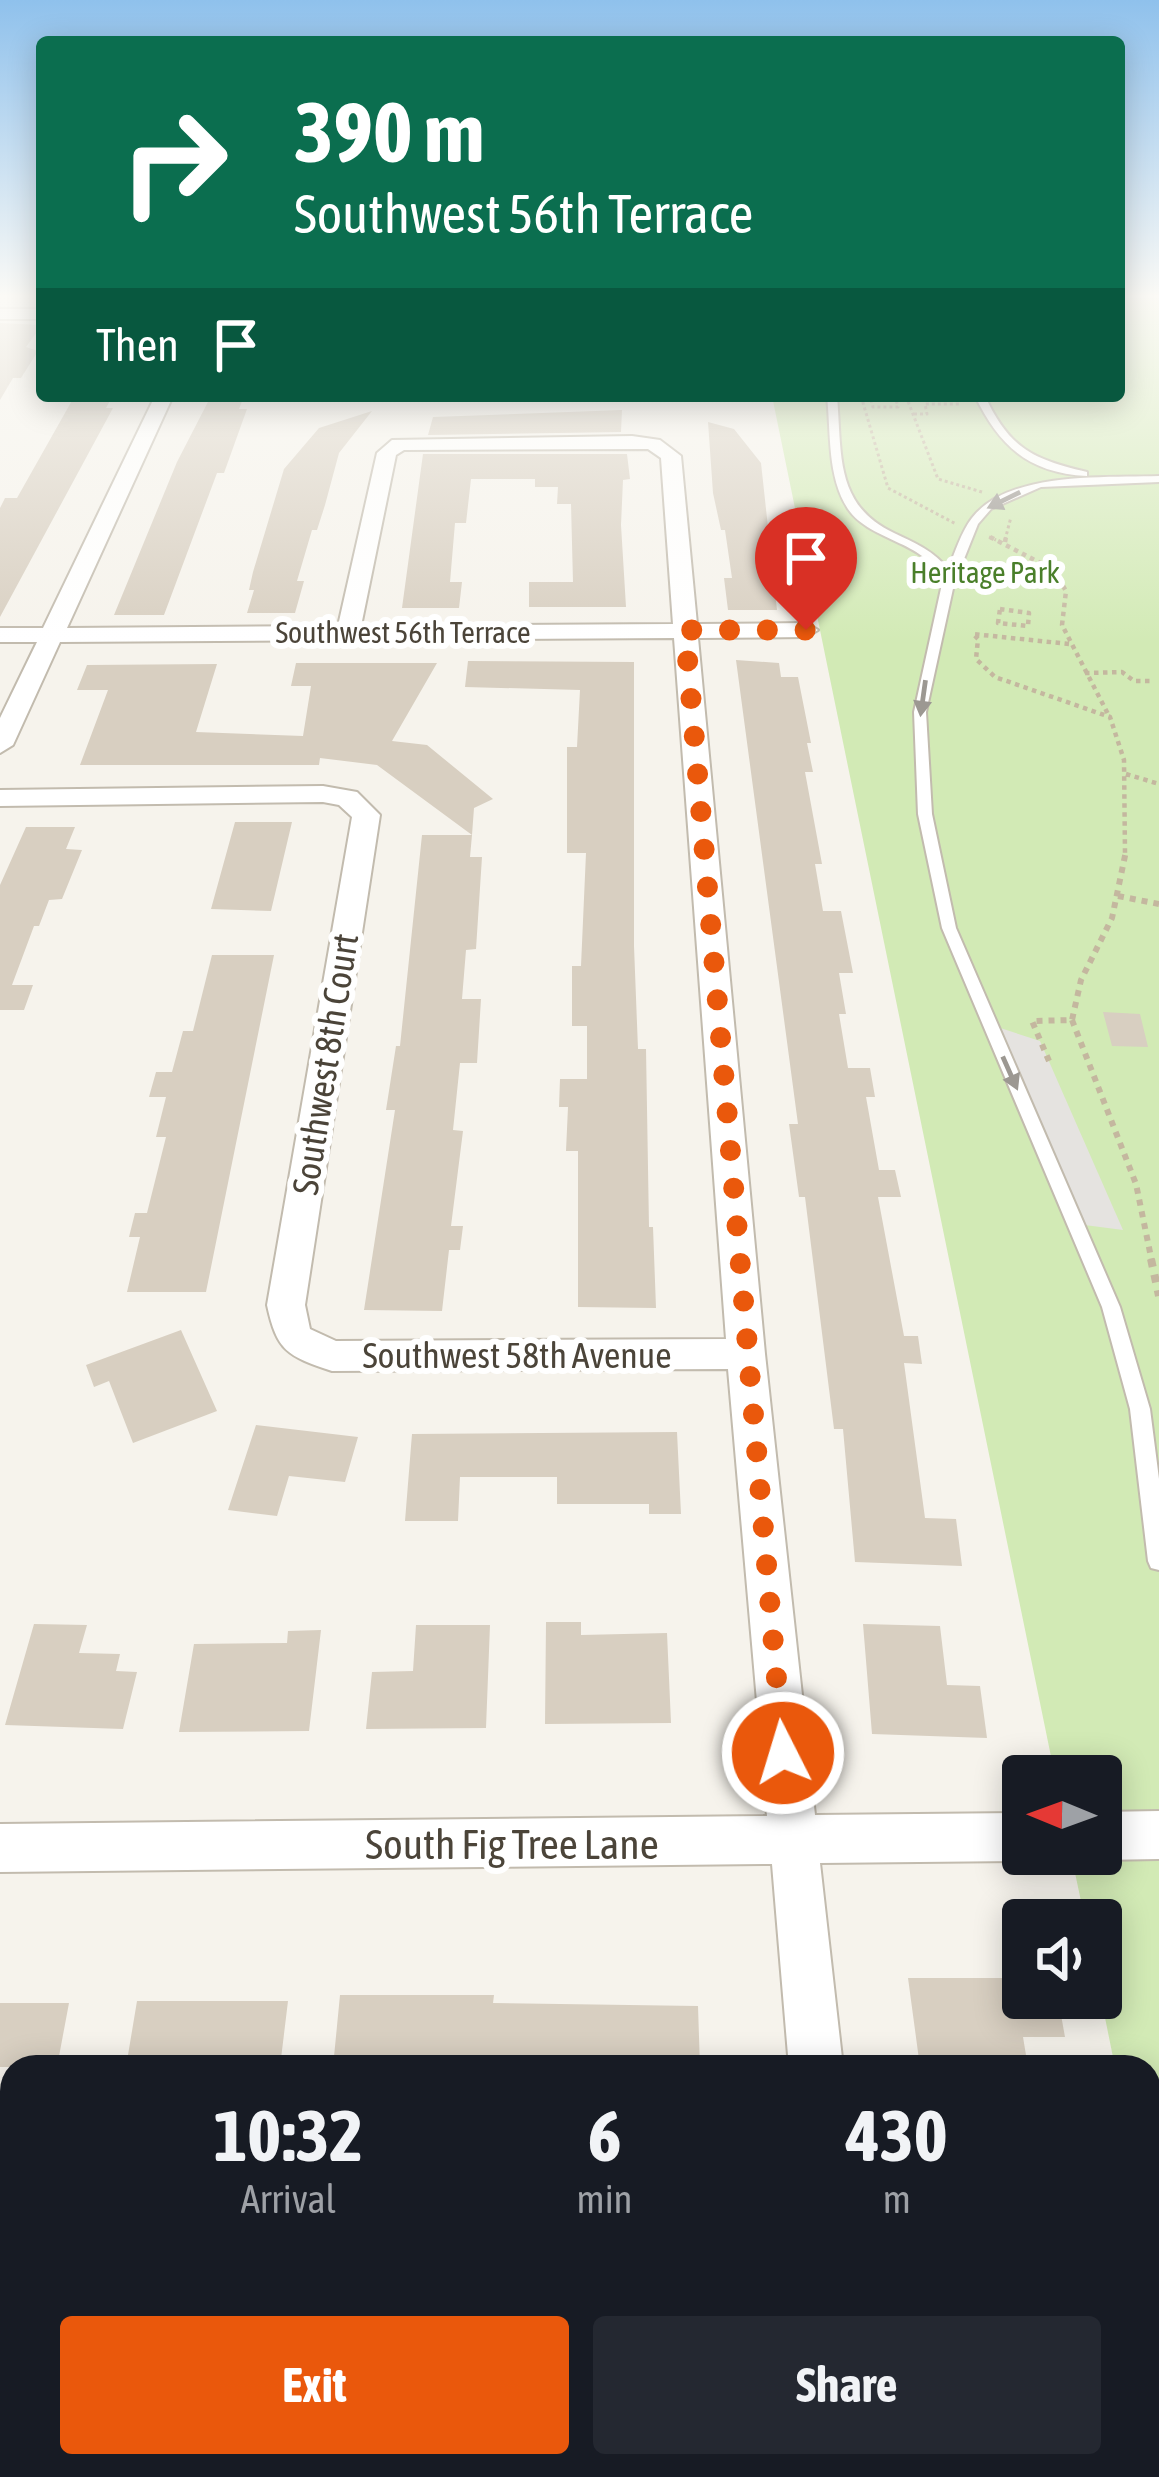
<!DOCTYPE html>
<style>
body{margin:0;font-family:"Asap Condensed",sans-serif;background:#242831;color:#f1f3f6;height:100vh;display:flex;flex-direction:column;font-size:45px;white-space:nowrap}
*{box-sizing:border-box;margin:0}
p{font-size:39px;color:#9ea1a6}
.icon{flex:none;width:66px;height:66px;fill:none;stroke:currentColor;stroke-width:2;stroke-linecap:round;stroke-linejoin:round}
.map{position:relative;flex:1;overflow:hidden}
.panel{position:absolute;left:0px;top:2055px;width:1161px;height:423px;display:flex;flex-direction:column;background:#171b24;border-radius:36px 36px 0 0;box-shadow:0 6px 30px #0003}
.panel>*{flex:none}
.top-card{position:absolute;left:36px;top:36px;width:1089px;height:366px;border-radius:12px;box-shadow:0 6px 30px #0003;background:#0b6e4f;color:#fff;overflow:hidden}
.needle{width:78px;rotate:271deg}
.tools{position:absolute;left:1002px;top:1755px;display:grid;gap:24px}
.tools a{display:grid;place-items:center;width:120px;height:120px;border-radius:12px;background:#171b24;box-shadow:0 6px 30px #0003;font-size:60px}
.pin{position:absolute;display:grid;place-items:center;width:102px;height:102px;color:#fff;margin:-123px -51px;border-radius:50% 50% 50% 0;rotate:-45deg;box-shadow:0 0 12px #0007}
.pin .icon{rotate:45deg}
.me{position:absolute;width:132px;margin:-66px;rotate:355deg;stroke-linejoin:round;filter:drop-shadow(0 0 9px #0008)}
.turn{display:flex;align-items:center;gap:42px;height:252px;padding:0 60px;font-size:54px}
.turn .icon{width:156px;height:156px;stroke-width:2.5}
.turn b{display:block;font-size:84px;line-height:102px}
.then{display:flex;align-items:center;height:114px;padding:0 60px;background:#0003;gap:24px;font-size:45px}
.eta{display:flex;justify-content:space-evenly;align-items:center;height:204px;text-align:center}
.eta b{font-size:72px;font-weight:700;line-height:84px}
.button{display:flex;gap:24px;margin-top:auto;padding:24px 60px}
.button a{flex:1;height:138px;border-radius:12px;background:#ea580c;color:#fff;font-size:48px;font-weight:700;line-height:138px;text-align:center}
.button a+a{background:#242831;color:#f1f3f6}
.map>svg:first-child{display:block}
.education{fill:#efe8d6}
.green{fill:#d2eab5}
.parking{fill:#e5e3e0}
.building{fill:#d8cfc1}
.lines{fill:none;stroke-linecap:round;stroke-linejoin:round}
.lane-casing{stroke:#c2bbae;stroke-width:4}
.street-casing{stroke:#c2bbae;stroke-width:4}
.path-far3{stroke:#c4b79f;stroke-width:3;stroke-dasharray:3 3;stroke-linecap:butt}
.path-far2{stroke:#c4b79f;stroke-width:4.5;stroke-dasharray:4.5 4.5;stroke-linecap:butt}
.path-far1{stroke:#c4b79f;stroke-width:6;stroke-dasharray:6 6;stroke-linecap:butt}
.path{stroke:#c4b79f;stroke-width:8;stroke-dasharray:8 8;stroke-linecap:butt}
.lane{fill:#fff;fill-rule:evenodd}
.street{fill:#fff;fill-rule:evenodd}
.oneway{fill:#9c9892}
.route{stroke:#ea580c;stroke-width:21;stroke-dasharray:0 37.8}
.labels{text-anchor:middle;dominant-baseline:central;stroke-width:12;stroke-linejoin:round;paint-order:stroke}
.far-park-label{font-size:30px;fill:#4a7f2a;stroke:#fff}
.far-street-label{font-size:30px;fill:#4b4439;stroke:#fff}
.street-label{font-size:36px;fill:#4b4439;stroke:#fff}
.near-street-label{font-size:42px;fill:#4b4439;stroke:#fff}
</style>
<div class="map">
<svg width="1159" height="2477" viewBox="0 0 1159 2477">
<rect width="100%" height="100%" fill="#f6f3ec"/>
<path class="education" d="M273 396H771L772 398 272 399Z"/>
<path class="green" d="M1119 297H1159V2281L1149 2232V2067H1115L1101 1998V1920H1085L1071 1854H1101V1776H1055L772 396H1119Z"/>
<path class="parking" d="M988 1024 1040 1041 1123 1230 1077 1224Z"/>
<path class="building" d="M0 323 42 325 26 347 38 351 21 378H13L0 400Z
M211 396H244L239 409H247L224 473H217L164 615H114L177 462Z
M74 397H112L106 408H113L0 617V508L5 498H17Z
M622 410 621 432 428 435 433 417Z
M372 411 339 453 325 505 317 530H312L297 581H304L295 613H247L254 590H249L253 572 284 469 319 428Z
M708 422 734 429 761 463 777 610H728L724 578H732L725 530H721L713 493Z
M423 454H627L630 479 623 480 621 525 626 607H529V582H573L571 504H557L558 487H535V479H471L466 523H455L450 582H462L459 608H402Z
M736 660 779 663 781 677H798L811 743H807L813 772H805L822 864H815L823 911H841L853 973H839L846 1014H839L848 1068H870L875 1097H866L879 1170H895L901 1197H878L904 1336H918L922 1364 904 1363 925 1518 956 1519 962 1566 855 1562 843 1429H834L805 1197H799L789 1124H798Z
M468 661 634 662V946L638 1049H646L649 1227H653L656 1308 578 1307V1151H566L568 1107H559L560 1079H587V1026H572V966H581L586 853H567V747H577L580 690 465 687Z
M296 663H437L392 741 427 745 493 799 474 808 472 835 377 765 320 758 319 765H80L108 690H77L87 665 217 664 196 732 303 736 311 686H291Z
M235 822H292L271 911 211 909Z
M26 827H75L66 849 82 850 62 899 49 900 39 926H34L12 985H33L24 1010H0V885Z
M422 835H472L470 857H482L476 949 466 950 462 999H481L477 1063H460L453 1130 463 1131 451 1226H463L460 1250H449L442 1311 364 1310 395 1110H386L396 1046H400Z
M212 955H274L206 1292H127L140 1237H129L135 1213H147L166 1137H156L166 1097H149L156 1072H172L183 1031H193Z
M1103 1012 1140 1014 1148 1047 1112 1046Z
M181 1330 217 1411 133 1443 109 1381 94 1387 86 1365Z
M256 1425 358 1437 345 1482 289 1476 277 1516 228 1510Z
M677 1432 681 1514H649V1504H557V1477H460L458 1521H405L412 1434Z
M546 1622H581V1635L667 1633 671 1723 545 1724Z
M34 1624 87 1625 79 1653 120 1654 116 1671 137 1672 123 1729 5 1725Z
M863 1624 940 1626 947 1685 980 1686 987 1738 872 1734Z
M416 1625H490L486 1728 366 1729 372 1672 413 1671Z
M321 1630 309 1731 179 1732 194 1644 287 1643 288 1631Z
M908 1978H1023V1998H1058L1065 2037H1023L1028 2067H920Z
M340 1995H494L493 2003 698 2006 700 2067H333Z
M137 2001H288L280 2067H126Z
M0 2003H69L57 2067H0Z"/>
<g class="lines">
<defs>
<path id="lane" d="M827 396H837C842 453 834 505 894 533 915 543 934 551 948 569 955 553 961 532 972 518 1008 471 1105 478 1159 476V482L1041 487 991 509 978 524 954 584 926 712 932 814 956 928 1120 1307 1150 1409 1159 1479V1570L1151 1568 1148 1561 1130 1409 1102 1307 942 928 918 814 914 712 942 584C931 541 871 543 848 509 827 477 831 433 827 396Z
M975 396H985C1009 448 1032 459 1087 472V476C1029 473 999 446 975 396Z"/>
<path id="street" d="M0 309H42V319H0Z
M155 396H173L67 628 338 626 377 453 392 440 632 436 660 440 681 456 697 624 806 623 818 630 806 637 698 638 765 1354 815 1815 1023 1813V1854H1040L1023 1861 820 1863 843 2067H789L772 1864 0 1872V1824L767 1816 728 1369 332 1371C287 1356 277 1351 267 1305L352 817 339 805 323 802 0 806V790L323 786 357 792 380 815 305 1305 310 1329 336 1341 726 1339 674 638 60 642 13 745 0 753V718L37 642H0V628H43ZM648 449 661 458 673 624 361 626 396 455 404 450Z
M1159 1811V1859L1101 1860 1086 1854H1101V1812Z
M826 2466H888L889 2477H827Z"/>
</defs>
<use href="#lane" class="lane-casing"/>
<use href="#street" class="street-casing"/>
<path class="path-far3" d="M861 396 888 488 956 524
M870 396H895L898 407H873Z
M906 396 938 479 982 492
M914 414H927L925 404H959
M989 537 996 540
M1005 540 1011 517"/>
<path class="path-far2" d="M990 537 1054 570 1066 591 1062 625 1108 714
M1005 542 1006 537
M1000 609 1029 613 1028 626 998 623Z
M1069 644 973 634 978 639 976 659 995 677 1110 717 1124 760 1125 854
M1085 673 1122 672 1134 681H1150
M1126 774 1159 784"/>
<path class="path-far1" d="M1118 896 1159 904
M1072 1020 1136 1184 1152 1262
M1049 1061 1032 1021 1072 1020 1081 980 1112 918 1126 851"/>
<path class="path" d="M1151 1259 1159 1296"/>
<use href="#lane" class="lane"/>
<use href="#street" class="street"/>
</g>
<defs><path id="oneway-solid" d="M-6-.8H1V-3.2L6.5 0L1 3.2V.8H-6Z" transform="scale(3)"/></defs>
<g class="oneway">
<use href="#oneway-solid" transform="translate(1004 500) rotate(154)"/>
<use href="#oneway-solid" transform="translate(923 698) rotate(98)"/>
<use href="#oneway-solid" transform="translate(1010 1073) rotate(66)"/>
</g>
<linearGradient id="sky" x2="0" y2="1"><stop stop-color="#8fc1ec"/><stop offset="0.46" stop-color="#fbfaf6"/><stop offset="1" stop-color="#fbfaf6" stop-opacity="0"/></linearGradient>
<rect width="1159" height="644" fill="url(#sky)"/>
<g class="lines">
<path class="route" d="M783 1753 685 630H806"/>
</g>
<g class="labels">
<g class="far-park-label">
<text x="985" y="572">Heritage Park</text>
</g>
<g class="far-street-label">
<text x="403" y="632">Southwest 56th Terrace</text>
</g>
<g class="street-label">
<text transform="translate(325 1064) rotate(-81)">Southwest 8th Court</text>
<text x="517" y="1355">Southwest 58th Avenue</text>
</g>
<g class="near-street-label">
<text x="512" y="1844">South Fig Tree Lane</text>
</g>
</g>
</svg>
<div class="tools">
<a><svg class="needle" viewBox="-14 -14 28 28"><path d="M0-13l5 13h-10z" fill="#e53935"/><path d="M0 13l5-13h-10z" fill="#9ea1a6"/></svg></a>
<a><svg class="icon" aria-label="sound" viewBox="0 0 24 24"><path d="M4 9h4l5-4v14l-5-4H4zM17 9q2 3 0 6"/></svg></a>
</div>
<div class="pin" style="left:806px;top:630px;background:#d93025"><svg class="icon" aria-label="arrive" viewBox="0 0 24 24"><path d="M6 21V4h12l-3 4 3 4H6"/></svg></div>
<svg class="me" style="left:783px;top:1753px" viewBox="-20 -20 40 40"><circle r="17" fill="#ea580c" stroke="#fff" stroke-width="3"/><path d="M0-11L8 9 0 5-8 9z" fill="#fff"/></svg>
<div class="top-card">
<div class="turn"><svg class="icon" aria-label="right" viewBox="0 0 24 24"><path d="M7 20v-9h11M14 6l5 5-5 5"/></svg><div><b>390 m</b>Southwest 56th Terrace</div></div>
<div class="then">Then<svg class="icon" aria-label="arrive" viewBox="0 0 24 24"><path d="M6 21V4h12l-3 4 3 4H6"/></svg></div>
</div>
<section class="panel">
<div class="eta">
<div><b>10:32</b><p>Arrival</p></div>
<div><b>6</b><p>min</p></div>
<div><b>430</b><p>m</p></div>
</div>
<div class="button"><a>Exit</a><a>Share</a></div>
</section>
</div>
